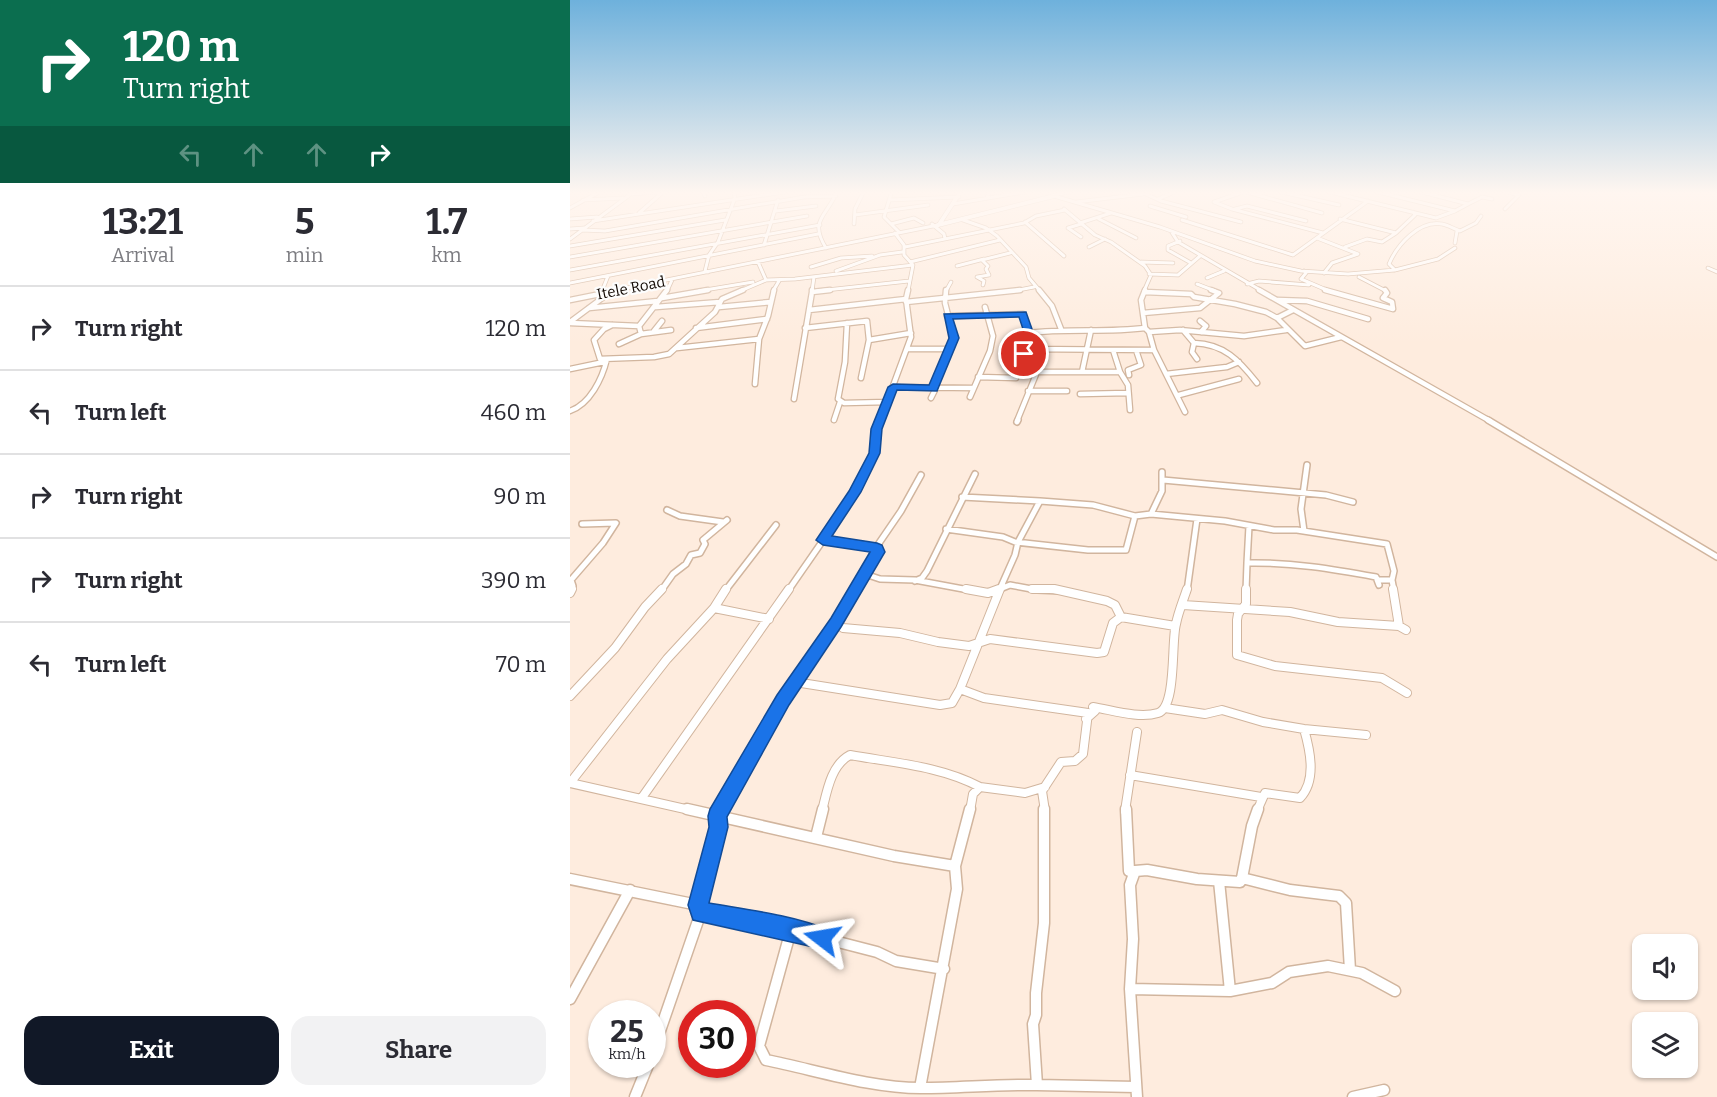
<!DOCTYPE html>
<style>
body{margin:0;font-family:Bitter,serif;background:#f2f2f3;color:#2b2b33;height:100vh;display:flex;flex-direction:column;font-size:22px;white-space:nowrap}
*{box-sizing:border-box;margin:0}
p{font-size:20px;color:#7c7c81}
.icon{flex:none;width:33px;height:33px;fill:none;stroke:currentColor;stroke-width:2;stroke-linecap:round;stroke-linejoin:round}
.map{position:relative;flex:1;overflow:hidden}
.drawer{display:flex;flex-direction:column;background:#fff;width:570px}
.drawer>*{flex:none}
.top-card{background:#0b6e4f;color:#fff;overflow:hidden}
.buttons{position:absolute;left:1062px;top:934px;display:grid;gap:12px}
.buttons a{display:grid;place-items:center;width:66px;height:66px;border-radius:12px;background:#fff;box-shadow:0 2px 4px #0004;font-size:30px}
.speed{position:absolute;left:18px;top:1000px;display:flex;gap:12px;font-size:30px;font-weight:700;text-align:center}
.speed>*{display:grid;place-content:center;width:78px;height:78px;border-radius:50%;background:#fff;box-shadow:0 2px 4px #0004;line-height:1}
.speed small{font-size:15px;font-weight:400}
.speed .limit{border:9px solid #d22;background:#fff;color:#111}
.pin{position:absolute;display:grid;place-items:center;width:51px;height:51px;color:#fff;margin:-26px;border:3px solid #fff;border-radius:50%;box-shadow:0 2px 6px #0007}
.me{position:absolute;width:66px;margin:-33px;rotate:284deg;stroke-linejoin:round;filter:drop-shadow(0 0 4px #0008)}
.turn{display:flex;align-items:center;gap:21px;height:126px;padding:0 24px;font-size:27px}
.turn .icon{width:78px;height:78px;stroke-width:2.5}
.turn b{display:block;font-size:42px;line-height:51px}
.lanes{display:flex;align-items:center;height:57px;padding:0 24px;background:#0003;justify-content:center;gap:30px;direction:ltr}
.lanes .off{opacity:.35}
.eta{display:flex;justify-content:space-evenly;align-items:center;height:102px;text-align:center}
.eta b{font-size:36px;font-weight:700;line-height:42px}
.primary-button{display:flex;gap:12px;margin-top:auto;padding:12px 24px}
.primary-button a{flex:1;height:69px;border-radius:18px;background:#111827;color:#fff;font-size:24px;font-weight:700;line-height:69px;text-align:center}
.primary-button a+a{background:#f2f2f3;color:#2b2b33}
ul{padding:0;list-style:none}
li{display:flex;align-items:center;gap:18px;height:84px;padding:0 24px;border-top:2px solid #e1e1e2}
li div{flex:1}
li b{display:block;font-size:22px}
li em{font-style:normal}
main{display:flex;flex:1;min-height:0}
.map>svg:first-child{display:block}
.lines{fill:none;stroke-linecap:round;stroke-linejoin:round}
.minor-far4-casing{stroke:#d1b59e;stroke-width:4.5}
.minor-far3-casing{stroke:#d1b59e;stroke-width:7}
.minor-far2-casing{stroke:#d1b59e;stroke-width:8}
.minor-far1-casing{stroke:#d1b59e;stroke-width:10}
.minor-casing{stroke:#d1b59e;stroke-width:13}
.tertiary-casing{stroke:#d1b59e;stroke-width:5}
.minor-far4{stroke:#fff;stroke-width:3}
.minor-far3{stroke:#fff;stroke-width:4.5}
.minor-far2{stroke:#fff;stroke-width:5}
.minor-far1{stroke:#fff;stroke-width:8}
.minor{stroke:#fff;stroke-width:10}
.tertiary{stroke:#fff;stroke-width:4}
.route{fill:#1a73e8;stroke:#114b97;stroke-width:1.5}
.labels{text-anchor:middle;dominant-baseline:central;stroke-width:4.5;stroke-linejoin:round;paint-order:stroke}
.far-street-label{font-size:15px;fill:#120903;stroke:#fdfdfd}
</style>
<main>
<section class="drawer">
<div class="top-card">
<div class="turn"><svg class="icon" aria-label="right" viewBox="0 0 24 24"><path d="M7 20v-9h11M14 6l5 5-5 5"/></svg><div><b>120 m</b>Turn right</div></div>
<div class="lanes"><svg class="icon off" aria-label="left" viewBox="0 0 24 24"><path d="M17 20v-9H6M10 6l-5 5 5 5"/></svg><svg class="icon off" aria-label="ahead" viewBox="0 0 24 24"><path d="M12 20V5M6 11l6-6 6 6"/></svg><svg class="icon off" aria-label="ahead" viewBox="0 0 24 24"><path d="M12 20V5M6 11l6-6 6 6"/></svg><svg class="icon" aria-label="right" viewBox="0 0 24 24"><path d="M7 20v-9h11M14 6l5 5-5 5"/></svg></div>
</div>
<div class="eta">
<div><b>13:21</b><p>Arrival</p></div>
<div><b>5</b><p>min</p></div>
<div><b>1.7</b><p>km</p></div>
</div>
<ul>
<li><svg class="icon" aria-label="right" viewBox="0 0 24 24"><path d="M7 20v-9h11M14 6l5 5-5 5"/></svg><div><b>Turn right</b></div><em>120 m</em></li>
<li><svg class="icon" aria-label="left" viewBox="0 0 24 24"><path d="M17 20v-9H6M10 6l-5 5 5 5"/></svg><div><b>Turn left</b></div><em>460 m</em></li>
<li><svg class="icon" aria-label="right" viewBox="0 0 24 24"><path d="M7 20v-9h11M14 6l5 5-5 5"/></svg><div><b>Turn right</b></div><em>90 m</em></li>
<li><svg class="icon" aria-label="right" viewBox="0 0 24 24"><path d="M7 20v-9h11M14 6l5 5-5 5"/></svg><div><b>Turn right</b></div><em>390 m</em></li>
<li><svg class="icon" aria-label="left" viewBox="0 0 24 24"><path d="M17 20v-9H6M10 6l-5 5 5 5"/></svg><div><b>Turn left</b></div><em>70 m</em></li>
</ul>
<div class="primary-button"><a>Exit</a><a>Share</a></div>
</section>
<div class="map">
<svg width="1147" height="1097" viewBox="0 0 1147 1097">
<rect width="100%" height="100%" fill="#feecde"/>
<g class="lines">
<defs>
<path id="minor-far4" d="M132 191 135 196
M322 191 314 217 329 232
M526 191H538
M569 191 591 201 671 222
M673 191 752 213
M707 191 769 205
M756 191 866 218 885 211
M804 191 885 211 898 204 848 191
M934 191 949 195 935 209
M62 194 100 191
M485 195 502 191
M484 196 590 227 685 261 731 271 778 274 825 270 868 259 885 248
M417 198 420 191
M588 199 602 193
M13 200 53 198
M319 200 389 197
M506 202 573 194
M644 202 662 209 753 233
M644 202 676 191
M383 204 460 191
M898 204 912 197 922 199
M580 206 616 217
M0 208 31 191
M494 209 525 235 541 242 575 266 581 275 574 291
M665 209 677 206 736 221
M206 211 246 206
M69 213 93 192
M285 215 358 205
M0 219 27 217
M529 219 566 238
M770 219 826 233 812 242 797 239 775 247
M393 220 416 228 427 236 456 267 459 278 470 291
M612 220 723 255 798 201
M23 221 221 191
M455 222 494 256
M510 223 541 213
M284 224 285 209 294 191
M321 224 344 218 353 223
M362 224 374 234 375 239
M511 224 498 228 511 237
M0 229 14 228
M12 230 35 231 234 197 266 196
M601 231 608 242 692 291
M325 233 334 245V255L343 265 338 291
M826 233 845 215 843 212
M747 238 788 254 762 263 754 273
M0 239 65 191
M610 241 598 246V250L621 263
M885 243 887 231
M194 245 208 200
M0 246 155 220
M335 247 454 223 466 216 495 210
M519 247 535 239
M256 248C238 219 258 216 267 191
M0 257 237 216
M188 262 196 280
M340 262 430 240
M571 262 603 263
M387 266 414 259
M241 267 271 258 302 256
M1138 268 1147 272
M0 270 250 225
M825 270 819 264C827 245 849 220 872 224 878 225 884 229 890 231L906 223 911 216
M266 271 310 255 332 252
M734 271 736 273 731 279 759 291
M138 272 135 271 139 255 148 242 165 198 164 191
M579 274 608 275 630 256
M789 277 816 291
M637 278 654 271
M0 283 248 234
M627 284 645 291
M677 284 689 281 739 285
M413 285 414 281 407 277 419 275 416 269 418 266 412 260 440 253
M32 291 38 276
M42 291 368 225
M97 291 102 280
M129 291 183 282
M170 291 196 280 225 279 343 265
M203 291 209 281
M242 291 244 277
M247 291 339 281
M376 291 381 282
M443 291 464 287"/>
<path id="minor-far3" d="M242 290V292L260 290
M469 290 482 306 491 329
M689 290 920 421
M755 290 823 309 822 302 813 298 817 293 815 290
M575 292 621 294 624 297 665 304 696 312 707 318 735 346 771 337
M31 294 33 290
M92 298 138 290
M0 300 50 290
M708 300 737 301 798 319
M336 302 450 290
M86 307 150 302
M149 307 201 302
M19 308 88 301
M239 310 336 299
M573 313 630 308 649 293 641 290
M377 316 453 314 457 334 449 369 455 372H512L521 330
M707 318 723 310
M630 321 636 326 631 332
M0 322 39 293
M0 323 69 326
M277 323 275 362 268 399 274 403 318 402
M42 325 34 329 24 340 30 359 84 357 99 354 145 312 152 299 173 290
M69 326 97 290
M69 326 71 334 101 330
M126 328 197 319
M235 328 297 321 299 340 291 378
M575 328 571 300 575 290
M613 330 624 343
M84 331 92 321
M579 332 584 350
M458 333C497 328 536 333 575 328L579 332 610 330 674 336 716 330
M299 340 341 333
M624 343C654 344 669 360 687 383
M624 343 622 352 627 359
M49 344 71 334
M107 348 189 339
M337 349H379
M455 349 584 350 615 412
M0 369 34 362
M512 372H550L543 350
M550 372 558 385 560 410
M596 374 657 367 669 362
M559 375 558 370 571 365 566 350
M408 377 446 378
M185 384 189 339 198 316 204 290
M323 387 403 388
M363 388 384 338 375 303 376 290
M458 391H497
M510 394 558 393
M609 395 669 379
M400 397 420 351 423 336 415 307
M361 398 366 388
M224 399 242 292
M0 411C20 404 32 379 37 359
M264 420 270 402
M310 421 341 337 336 299 338 290
M447 421 467 372"/>
<path id="minor-far2" d="M918 420 1147 557
M447 422 448 420
M593 480 756 495 783 502
M392 497 470 501
M97 510 110 516 153 522
M581 514 592 491V472
M376 529 433 537 445 542 518 550H556L565 516
M734 531 731 509 737 465
M253 540 307 548 308 550 284 591
M305 549 331 511 351 475
M677 563 679 526
M295 574 310 579 345 580 404 591
M822 580 824 591
M345 581 352 578 357 571 405 474
M1 591 3 586 1 580 33 543 46 523 12 524
M91 591 103 574 116 564 121 555 130 553 135 544 133 540 157 520
M155 591 206 525
M218 591C247 548 279 507 301 460 307 448 305 433 311 420
M425 591 440 585 467 590 491 591
M429 591 445 555 448 542 470 501 523 505 565 516 581 514 655 521 704 530H727L817 544 824 571 822 580H809
M617 591 627 519
M676 591 677 563C720 562 763 569 806 577L809 585"/>
<path id="minor-far1" d="M156 589 144 608 199 619
M396 589 418 593 429 589
M462 589H483
M484 589 537 601 545 605 551 617
M676 589V604L668 614 667 620V655L705 666 812 678 837 693
M823 589 829 626
M0 593 2 589
M613 605 720 612 768 622 829 626 836 630
M266 622 273 628 330 633 368 642 399 646 420 639 527 653 534 652 543 623 551 617 605 626
M225 682 370 705 382 703 390 689 430 589
M390 689 414 698 518 713 513 754 505 761 491 762 472 791 475 811
M0 696 45 648 75 607 92 589
M595 708 635 714 652 710 693 722 734 729 796 735
M516 719 525 711 523 707C542 710 569 719 588 713 607 707 601 641 606 624 608 613 613 601 617 589
M560 775 691 797
M0 783 71 799 219 589
M0 783 97 659 144 608
M71 799 124 811
M150 811 213 700 266 622 285 589
M252 811C257 791 261 765 280 755 324 763 371 766 410 787
M400 811 403 794 410 787 455 793 475 787
M555 811 567 732
M687 811 695 793 730 798C747 780 740 750 734 729"/>
<path id="minor" d="M117 809 324 856 385 866
M556 809 559 871H565
M246 837 253 809
M672 878 682 826 688 809
M0 879 128 905
M649 881 660 991
M131 912 210 927 307 952 326 961 374 969
M221 930 189 1046 196 1060C246 1070 300 1088 351 1088 390 1088 428 1084 467 1085L463 1024 466 1015V993L474 923V809
M560 989 660 991 702 983 719 972 758 966 792 973 825 991
M0 999 60 890
M82 1054 131 912 128 905 148 827 147 816 151 809
M467 1085 566 1087
M350 1088 387 889 385 866 400 809
M65 1097 78 1065
M567 1097 560 989 563 939 560 885 565 871 577 870 627 879 670 882 672 878 720 890 769 896 776 903 780 970
M783 1097 814 1090"/>
<path id="tertiary" d="M370 223 391 191
M368 225 484 196"/>
</defs>
<use href="#minor-far4" class="minor-far4-casing"/>
<use href="#minor-far3" class="minor-far3-casing"/>
<use href="#minor-far2" class="minor-far2-casing"/>
<use href="#minor-far1" class="minor-far1-casing"/>
<use href="#minor" class="minor-casing"/>
<use href="#tertiary" class="tertiary-casing"/>
<use href="#minor-far4" class="minor-far4"/>
<use href="#minor-far3" class="minor-far3"/>
<use href="#minor-far2" class="minor-far2"/>
<use href="#minor-far1" class="minor-far1"/>
<use href="#minor" class="minor"/>
<use href="#tertiary" class="tertiary"/>
</g>
<linearGradient id="sky" x2="0" y2="1"><stop stop-color="#6eb1dc"/><stop offset="0.56" stop-color="#fff6f0"/><stop offset="1" stop-color="#fff6f0" stop-opacity="0"/></linearGradient>
<rect width="1147" height="344" fill="url(#sky)"/>
<path class="route" d="M456 312 462 329 458 356 450 354 453 329 449 317 383 319 389 338 367 391 327 390 312 429 310 453 291 492 262 536 307 543 312 545 315 552 271 627 219 705 157 817 158 827 139 903C179 910 222 915 259 930L263 938 259 946 252 949 123 920 118 905 139 827 138 816 140 809 207 695 261 618 300 552 253 545 246 540 279 491 299 453 301 429 318 387 323 384 359 385 379 338 374 314Z"/>
<g class="labels">
<g class="far-street-label">
<text transform="translate(61 288) rotate(-11)">Itele Road</text>
</g>
</g>
</svg>
<div class="buttons">
<a><svg class="icon" aria-label="sound" viewBox="0 0 24 24"><path d="M4 9h4l5-4v14l-5-4H4zM17 9q2 3 0 6"/></svg></a>
<a><svg class="icon" aria-label="layers" viewBox="0 0 24 24"><path d="M12 4l9 5-9 5-9-5zM3 14l9 5 9-5"/></svg></a>
</div>
<div class="speed"><div>25<small>km/h</small></div><div class="limit">30</div></div>
<div class="pin" style="left:454px;top:354px;background:#d93025"><svg class="icon" aria-label="arrive" viewBox="0 0 24 24"><path d="M6 21V4h12l-3 4 3 4H6"/></svg></div>
<svg class="me" style="left:252px;top:938px" viewBox="-20 -20 40 40"><path d="M0-17L14 15 0 8-14 15z" fill="#1a73e8" stroke="#fff" stroke-width="4"/></svg>
</div>
</main>
